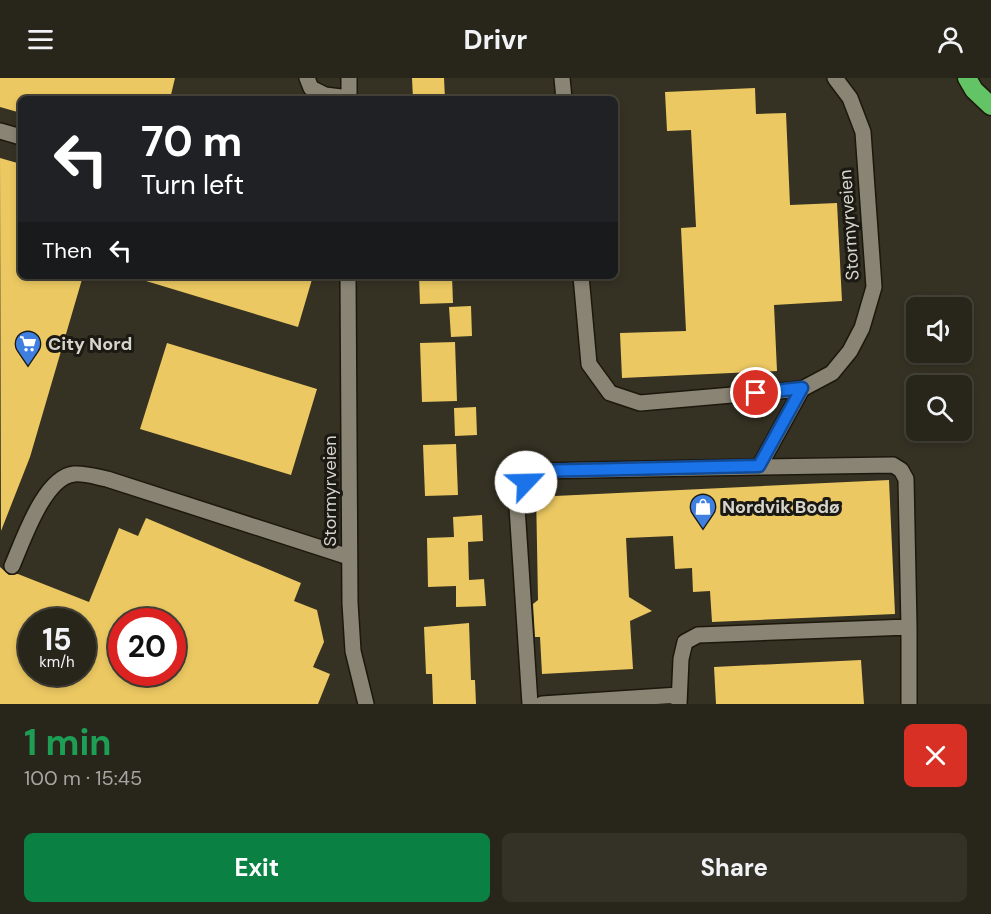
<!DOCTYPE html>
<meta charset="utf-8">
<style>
body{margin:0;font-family:"DM Sans",sans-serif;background:#343127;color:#f1f3f6;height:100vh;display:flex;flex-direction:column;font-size:22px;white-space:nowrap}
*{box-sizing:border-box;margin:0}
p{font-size:20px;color:#a5a5a2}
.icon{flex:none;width:33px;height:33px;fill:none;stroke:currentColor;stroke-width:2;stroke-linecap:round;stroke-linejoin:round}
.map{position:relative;height:626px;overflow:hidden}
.details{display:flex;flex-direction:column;background:#28251a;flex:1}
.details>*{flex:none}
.guide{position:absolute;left:18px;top:18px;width:600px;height:183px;border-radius:9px;box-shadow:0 3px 9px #0003,0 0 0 2px #444239;background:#202124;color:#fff;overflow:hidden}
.tools{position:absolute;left:906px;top:219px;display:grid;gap:12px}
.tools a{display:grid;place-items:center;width:66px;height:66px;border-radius:9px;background:#28251a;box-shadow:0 3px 9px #0003,0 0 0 2px #444239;font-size:30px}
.speed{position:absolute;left:18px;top:530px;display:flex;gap:12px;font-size:30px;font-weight:700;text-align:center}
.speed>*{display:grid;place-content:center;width:78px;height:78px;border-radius:50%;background:#28251a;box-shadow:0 3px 9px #0003,0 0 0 2px #444239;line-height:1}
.speed small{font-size:15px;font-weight:400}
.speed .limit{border:9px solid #d22;background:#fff;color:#111}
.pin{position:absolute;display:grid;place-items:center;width:51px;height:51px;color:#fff;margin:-26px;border:3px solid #fff;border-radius:50%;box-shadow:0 2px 6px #0007}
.me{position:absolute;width:66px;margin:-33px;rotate:66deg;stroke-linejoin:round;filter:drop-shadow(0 0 4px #0008)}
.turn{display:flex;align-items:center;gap:21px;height:126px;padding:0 24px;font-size:27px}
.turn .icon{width:78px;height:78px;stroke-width:2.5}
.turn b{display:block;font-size:42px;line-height:51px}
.then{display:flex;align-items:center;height:57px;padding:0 24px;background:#0003;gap:12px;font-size:22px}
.round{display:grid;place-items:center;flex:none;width:63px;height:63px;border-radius:9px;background:#343127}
.head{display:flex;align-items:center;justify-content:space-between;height:102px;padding:0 24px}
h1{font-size:36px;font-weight:700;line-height:45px;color:#1e9e55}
.primary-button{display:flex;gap:12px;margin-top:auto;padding:12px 24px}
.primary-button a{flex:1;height:69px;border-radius:9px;background:#0b8043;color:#fff;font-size:24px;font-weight:700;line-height:69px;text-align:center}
.primary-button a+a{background:#343127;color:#f1f3f6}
header{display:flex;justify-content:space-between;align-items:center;height:78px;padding:0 24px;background:#28251a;font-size:27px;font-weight:700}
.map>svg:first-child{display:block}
.building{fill:#ebc861;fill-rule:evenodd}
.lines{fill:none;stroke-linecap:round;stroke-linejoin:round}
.lane-casing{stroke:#1d180c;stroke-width:18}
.street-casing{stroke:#1d180c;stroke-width:18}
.highway-casing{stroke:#1d180c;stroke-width:21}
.lane{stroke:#898474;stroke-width:15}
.street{stroke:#898474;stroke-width:15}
.highway{stroke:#63c465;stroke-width:18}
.route-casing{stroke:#114b97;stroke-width:15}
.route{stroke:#1a73e8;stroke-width:10}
.labels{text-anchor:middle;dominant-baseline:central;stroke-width:6;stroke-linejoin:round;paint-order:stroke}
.street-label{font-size:18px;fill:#d7d4cc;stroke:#1b1913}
.poi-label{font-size:18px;font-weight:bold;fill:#d7d4cc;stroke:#1b1913;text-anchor:start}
</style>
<header><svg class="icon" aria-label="menu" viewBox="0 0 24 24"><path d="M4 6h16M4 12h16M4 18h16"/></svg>Drivr<svg class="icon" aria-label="person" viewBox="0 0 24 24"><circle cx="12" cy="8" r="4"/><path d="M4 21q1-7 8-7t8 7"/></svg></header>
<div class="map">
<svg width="991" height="626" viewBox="0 0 991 626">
<rect width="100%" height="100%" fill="#353123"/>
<path class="building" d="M0 0H175L170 21H21V35L0 29Z
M412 0H444L445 21H413Z
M755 10 756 36 786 35 790 127 837 125 842 223 774 227 777 293 622 300 620 255 686 253 681 150 696 149 691 52 667 53 665 14Z
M0 80 21 86V198H83L30 379 1 453Z
M147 198H313L298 249 146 203Z
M419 198H452L453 225 420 226Z
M471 228 472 258 451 259 449 229Z
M455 264 457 323 422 324 420 265Z
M167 265 317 311 291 397 140 351Z
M476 329 477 357 455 358 454 330Z
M456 366 458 417 425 418 423 367Z
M889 402 895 536 712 544 710 513 693 514 692 490 675 491 673 458 626 460 629 519 652 533 630 543 633 591 542 596 540 559H535L533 526 538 522 536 413 555 412V418Z
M482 437 483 463 468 464 469 502 484 501 486 528 456 529V508L428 509 427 460 454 459 453 439Z
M146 440 301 505 294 523 317 532 324 564 313 589 330 596 318 626H0V489L9 497 18 496 89 524 119 450 138 458ZM32 543H82V594H32ZM122 543H172V594H122Z
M469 545 471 602H475L476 626H433L432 596H426L424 549Z
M861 582 864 626H716L714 589Z"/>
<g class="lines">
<defs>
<path id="lane" d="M307 0 311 10 325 17 349 20
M562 0 564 21
M581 198 589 286 610 315 640 325 802 311 832 295 850 273 862 250 874 209 863 54 850 20 835 0
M759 389 893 387 901 392 906 401 909 549
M12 488C23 463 44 399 74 396 84 395 97 399 107 401L349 479
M530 626 516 414 535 393 759 389 802 311
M542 626 679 617
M679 626 681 581 685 564 698 557 909 549V626"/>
<path id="street" d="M349 21V0
M0 53 21 59
M348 198 350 525 353 573 366 626"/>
<path id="highway" d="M967 0 974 12 991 28"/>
</defs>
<use href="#lane" class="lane-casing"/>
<use href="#street" class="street-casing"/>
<use href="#highway" class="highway-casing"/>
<use href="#lane" class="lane"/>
<use href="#street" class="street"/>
<use href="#highway" class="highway"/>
</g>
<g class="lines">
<defs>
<path id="route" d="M526 404 535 393 759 388 802 310 756 315"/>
</defs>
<use href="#route" class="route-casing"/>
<use href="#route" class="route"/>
</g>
<defs>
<symbol id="supermarket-pin" viewBox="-11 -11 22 30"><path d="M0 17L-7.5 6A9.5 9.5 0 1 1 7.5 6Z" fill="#3f7fe0" stroke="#1b1913"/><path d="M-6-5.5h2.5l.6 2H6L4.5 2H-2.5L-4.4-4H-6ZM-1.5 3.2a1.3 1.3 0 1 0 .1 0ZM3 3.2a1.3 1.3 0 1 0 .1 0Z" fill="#fff"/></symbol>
<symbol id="shop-pin" viewBox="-11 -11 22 30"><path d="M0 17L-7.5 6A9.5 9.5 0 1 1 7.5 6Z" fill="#3f7fe0" stroke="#1b1913"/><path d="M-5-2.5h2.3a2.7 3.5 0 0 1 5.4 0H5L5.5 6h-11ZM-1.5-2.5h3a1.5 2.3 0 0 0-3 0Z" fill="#fff"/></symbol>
</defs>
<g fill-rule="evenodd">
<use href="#supermarket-pin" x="13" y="251" width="30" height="40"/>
<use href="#shop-pin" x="688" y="414" width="30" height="40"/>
</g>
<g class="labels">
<g class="street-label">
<text transform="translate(849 147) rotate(-94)">Stormyrveien</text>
<text transform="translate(330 413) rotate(-90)">Stormyrveien</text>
</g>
<g class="poi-label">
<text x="48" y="266">City Nord</text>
<text x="722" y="429">Nordvik Bodø</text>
</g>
</g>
</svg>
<div class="tools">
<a><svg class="icon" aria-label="sound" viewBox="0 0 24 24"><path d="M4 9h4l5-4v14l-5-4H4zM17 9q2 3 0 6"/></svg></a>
<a><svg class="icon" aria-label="search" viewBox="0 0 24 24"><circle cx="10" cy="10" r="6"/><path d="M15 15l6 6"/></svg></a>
</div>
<div class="speed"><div>15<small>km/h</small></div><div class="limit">20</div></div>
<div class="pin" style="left:756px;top:315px;background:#d93025"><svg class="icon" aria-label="arrive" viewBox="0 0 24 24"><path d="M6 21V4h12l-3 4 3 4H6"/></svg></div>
<svg class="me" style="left:526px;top:404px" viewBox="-20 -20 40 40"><circle r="19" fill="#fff"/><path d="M0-13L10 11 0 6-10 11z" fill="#1a73e8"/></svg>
<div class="guide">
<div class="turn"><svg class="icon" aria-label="left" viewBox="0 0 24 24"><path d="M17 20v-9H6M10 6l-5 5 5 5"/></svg><div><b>70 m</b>Turn left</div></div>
<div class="then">Then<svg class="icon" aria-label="left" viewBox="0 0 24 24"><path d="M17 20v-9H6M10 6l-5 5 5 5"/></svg></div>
</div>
</div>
<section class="details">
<div class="head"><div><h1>1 min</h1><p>100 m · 15:45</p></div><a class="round" style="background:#d93025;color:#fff"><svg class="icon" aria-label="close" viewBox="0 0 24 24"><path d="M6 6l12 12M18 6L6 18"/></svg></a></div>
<div class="primary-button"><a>Exit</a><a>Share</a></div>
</section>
